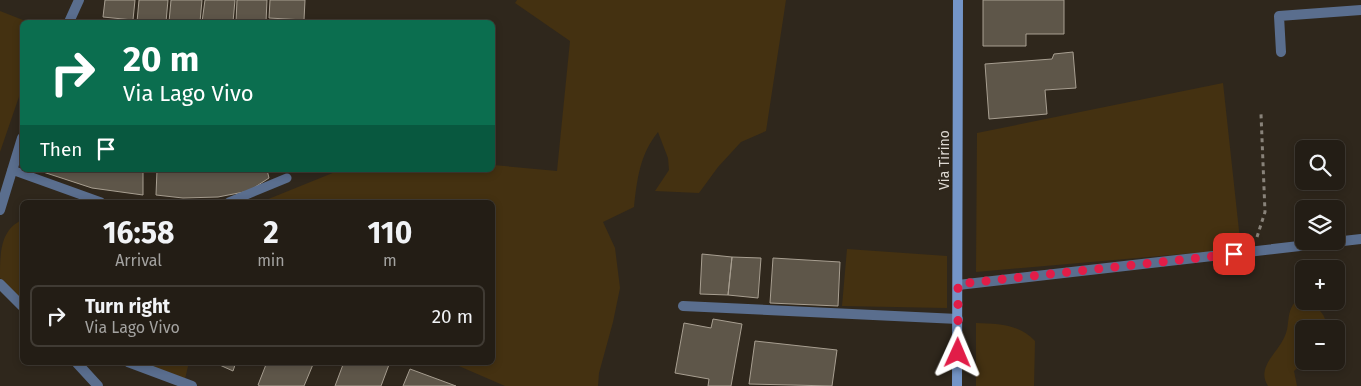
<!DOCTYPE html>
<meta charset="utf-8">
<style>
body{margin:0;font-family:"Fira Sans",sans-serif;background:#2f2a22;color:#f1f3f6;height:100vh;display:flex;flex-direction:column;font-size:19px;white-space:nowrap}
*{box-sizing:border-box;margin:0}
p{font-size:16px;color:#a3a2a0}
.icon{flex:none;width:28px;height:28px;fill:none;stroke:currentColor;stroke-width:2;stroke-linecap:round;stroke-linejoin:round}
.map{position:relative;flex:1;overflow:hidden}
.side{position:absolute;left:20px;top:200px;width:475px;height:165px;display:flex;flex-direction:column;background:#231d15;border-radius:8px;box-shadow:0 2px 8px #0003,0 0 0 1px #403b34}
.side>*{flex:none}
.top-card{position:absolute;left:20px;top:20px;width:475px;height:152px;border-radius:8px;box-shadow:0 2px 8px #0003,0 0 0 1px #403b34;background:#0b6e4f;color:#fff;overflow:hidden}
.controls{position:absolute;left:1295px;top:140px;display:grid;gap:10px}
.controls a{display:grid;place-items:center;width:50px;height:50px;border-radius:8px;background:#231d15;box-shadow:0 2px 8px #0003,0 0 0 1px #403b34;font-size:25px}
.pin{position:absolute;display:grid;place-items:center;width:42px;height:42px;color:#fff;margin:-21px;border-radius:10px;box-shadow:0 2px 8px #0006}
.me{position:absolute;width:55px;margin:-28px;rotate:1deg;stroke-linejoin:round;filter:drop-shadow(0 0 4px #0008)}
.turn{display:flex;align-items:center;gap:18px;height:105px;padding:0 20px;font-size:22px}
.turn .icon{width:65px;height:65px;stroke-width:2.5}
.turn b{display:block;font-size:35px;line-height:42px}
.then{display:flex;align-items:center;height:48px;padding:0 20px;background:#0003;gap:10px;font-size:19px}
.eta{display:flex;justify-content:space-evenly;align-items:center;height:85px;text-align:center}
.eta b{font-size:30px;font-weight:700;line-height:35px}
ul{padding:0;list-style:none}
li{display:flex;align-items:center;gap:15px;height:62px;margin:0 10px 8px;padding:0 10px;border:2px solid #403b34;border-radius:8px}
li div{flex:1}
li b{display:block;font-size:19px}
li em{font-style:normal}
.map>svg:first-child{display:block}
.green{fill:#443111}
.building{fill:#5e5649;stroke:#a89f91}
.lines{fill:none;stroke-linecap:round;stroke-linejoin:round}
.path{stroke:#89837a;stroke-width:3;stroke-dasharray:4 4;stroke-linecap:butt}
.lane{stroke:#5a6e8e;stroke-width:9}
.street{stroke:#5a6e8e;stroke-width:10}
.secondary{stroke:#7495c8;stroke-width:10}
.route{stroke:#e11d48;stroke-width:9;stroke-dasharray:0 16.2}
.labels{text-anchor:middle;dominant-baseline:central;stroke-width:4.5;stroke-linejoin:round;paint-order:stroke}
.street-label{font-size:14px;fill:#ded9d2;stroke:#2f271c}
</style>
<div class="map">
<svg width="1361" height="386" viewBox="0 0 1361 386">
<rect width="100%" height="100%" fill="#2f271c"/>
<path class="green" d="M517 0H786L766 131 741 142 718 167 699 193 655 191 669 170 668 158 658 132C640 154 637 179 634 207L603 222 615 248 620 288 613 322 599 373 598 386H505L452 363 492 362V202H261L340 170H492L493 165 557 171 570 41 515 3Z
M0 11 28 22H22V88L0 152Z
M1223 83 1241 249 976 272 977 133Z
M22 220V301L0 278C0 254 0 230 22 220Z
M847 249 947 256V308L842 306Z
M1296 301C1311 303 1328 310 1326 329H1304V361L1294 371 1297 386H1268C1256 368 1277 353 1284 338 1291 325 1285 313 1296 301Z
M976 323C999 324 1019 324 1035 341L1034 386H976Z
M189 362 185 379 138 363Z"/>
<path class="building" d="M105 0H135L133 20 103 17Z
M139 0H168L166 22H137Z
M171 0H202L200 22H169Z
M205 0H235L233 22H202Z
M237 0H267L266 22H236Z
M270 0H305L304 20 269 18Z
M983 0H1064V34H1026V46H983Z
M1073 52 1076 88 1045 90 1047 114 989 119 985 64 1052 59 1054 54Z
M37 170H143V195L92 188Z
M157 170H267L269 178 249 191 218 197 183 198 156 195Z
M702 254 732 257 728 295 700 294Z
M732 257 761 258 758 298 728 295Z
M773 258 840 262 838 306 770 303Z
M713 319 742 324 731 386H708L709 379 675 373 684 323 711 328Z
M755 341 837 350 832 386 749 384Z
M213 362H236L233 371Z
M267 362H314L304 386H260L258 385Z
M344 362H390L381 386H335Z
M410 369 456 386H403Z"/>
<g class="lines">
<path class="path" d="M1257 237 1265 212 1261 114"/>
<path class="lane" d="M12 170 101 202
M229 202 287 178"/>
<path class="street" d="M69 22 79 0
M1281 52 1279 16 1361 10
M0 210 22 138
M0 284 22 306
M958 285 1361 239
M683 306 958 319
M76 362 98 386
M128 362 192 386"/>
<path class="secondary" d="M957 386 958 0"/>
</g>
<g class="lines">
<path class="route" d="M958 353V284L1234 254"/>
</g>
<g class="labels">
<g class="street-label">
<text transform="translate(944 160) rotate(-90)">Via Tirino</text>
</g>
</g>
</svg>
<div class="controls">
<a><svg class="icon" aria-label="search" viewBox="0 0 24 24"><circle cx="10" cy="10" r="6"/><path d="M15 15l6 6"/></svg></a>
<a><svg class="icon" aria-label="layers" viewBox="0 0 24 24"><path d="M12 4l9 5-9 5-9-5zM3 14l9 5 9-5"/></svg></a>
<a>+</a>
<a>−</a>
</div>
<div class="pin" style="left:1234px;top:254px;background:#d93025"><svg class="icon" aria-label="arrive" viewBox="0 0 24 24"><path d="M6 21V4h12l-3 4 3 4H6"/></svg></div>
<svg class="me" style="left:958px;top:353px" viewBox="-20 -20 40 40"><path d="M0-17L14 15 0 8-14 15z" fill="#e11d48" stroke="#fff" stroke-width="4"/></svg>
<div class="top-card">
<div class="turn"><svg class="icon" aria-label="right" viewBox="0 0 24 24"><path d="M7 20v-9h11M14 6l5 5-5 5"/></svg><div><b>20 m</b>Via Lago Vivo</div></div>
<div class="then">Then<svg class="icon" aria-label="arrive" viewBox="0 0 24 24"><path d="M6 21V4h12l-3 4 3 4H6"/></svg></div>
</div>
<section class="side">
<div class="eta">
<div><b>16:58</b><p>Arrival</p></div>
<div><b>2</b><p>min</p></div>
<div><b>110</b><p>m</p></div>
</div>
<ul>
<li><svg class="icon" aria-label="right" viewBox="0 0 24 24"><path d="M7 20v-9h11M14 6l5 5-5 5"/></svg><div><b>Turn right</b><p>Via Lago Vivo</p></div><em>20 m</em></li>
</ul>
</section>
</div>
